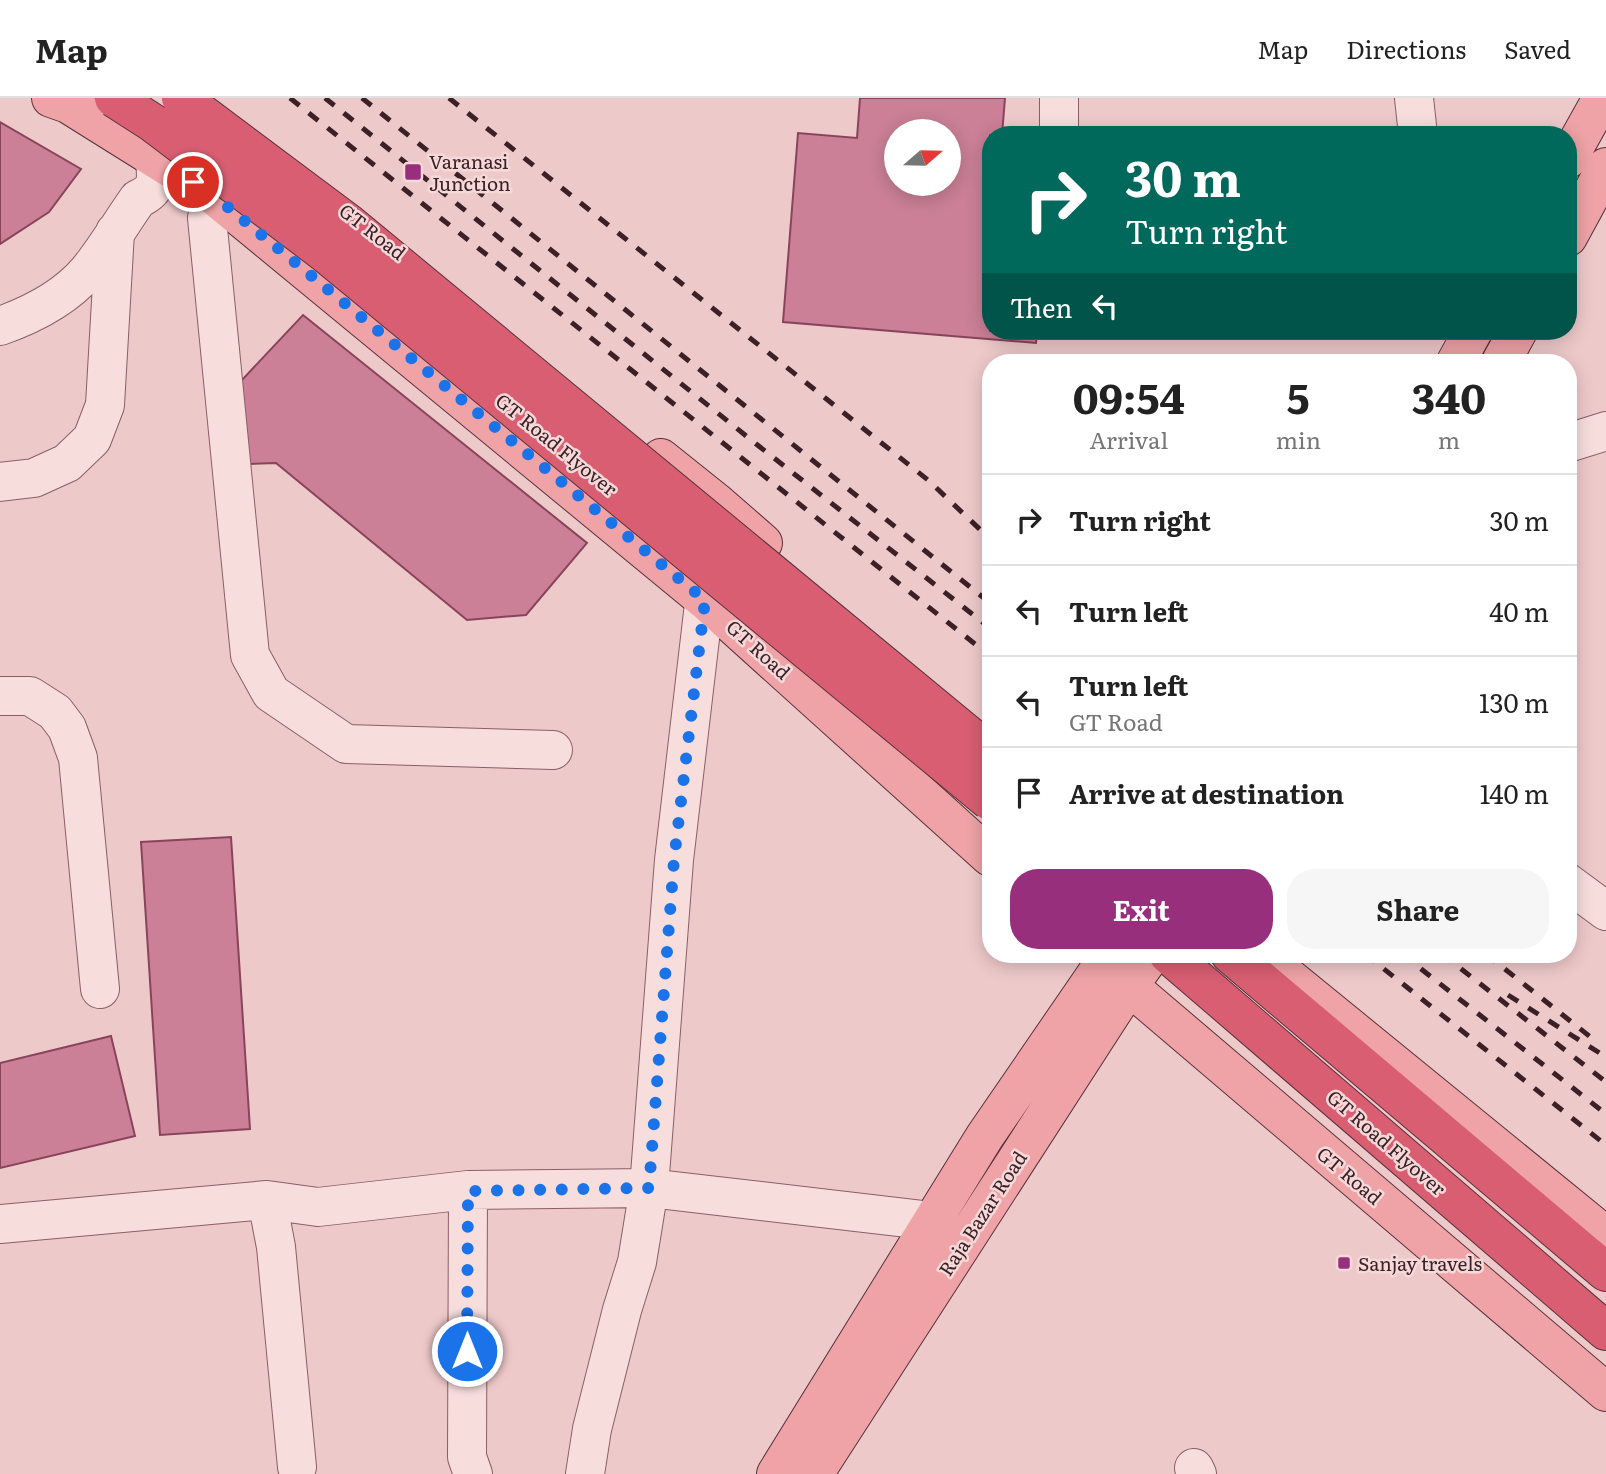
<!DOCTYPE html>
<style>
body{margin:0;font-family:Literata,serif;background:#f6f6f6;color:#222;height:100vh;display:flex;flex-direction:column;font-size:26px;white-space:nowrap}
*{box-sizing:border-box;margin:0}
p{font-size:23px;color:#767676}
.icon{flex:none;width:38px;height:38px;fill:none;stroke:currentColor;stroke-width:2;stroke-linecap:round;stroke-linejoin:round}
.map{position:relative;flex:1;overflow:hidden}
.sheet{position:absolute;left:982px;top:256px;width:595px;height:609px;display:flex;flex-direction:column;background:#fff;border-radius:28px;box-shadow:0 4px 18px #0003}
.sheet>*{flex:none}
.top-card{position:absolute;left:982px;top:28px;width:595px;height:214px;border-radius:28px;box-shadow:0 4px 18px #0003;background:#00695c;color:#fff;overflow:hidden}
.needle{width:46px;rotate:70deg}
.controls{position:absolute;left:884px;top:21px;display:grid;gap:14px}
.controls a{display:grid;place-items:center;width:77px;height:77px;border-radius:50%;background:#fff;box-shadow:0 4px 18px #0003;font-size:35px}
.pin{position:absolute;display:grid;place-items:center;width:60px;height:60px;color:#fff;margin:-30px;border:4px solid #fff;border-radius:50%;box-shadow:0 2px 7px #0007}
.me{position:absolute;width:77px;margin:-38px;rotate:0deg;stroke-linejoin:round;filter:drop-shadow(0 0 5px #0008)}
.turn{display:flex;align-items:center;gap:24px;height:147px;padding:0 28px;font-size:32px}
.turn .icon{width:91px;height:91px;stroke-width:2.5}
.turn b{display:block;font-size:49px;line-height:60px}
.then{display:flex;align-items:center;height:66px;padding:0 28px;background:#0003;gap:14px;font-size:26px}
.eta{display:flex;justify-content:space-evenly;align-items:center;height:119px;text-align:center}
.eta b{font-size:42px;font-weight:700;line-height:49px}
.cta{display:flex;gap:14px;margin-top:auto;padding:14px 28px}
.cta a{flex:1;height:80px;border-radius:28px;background:#982f7c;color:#fff;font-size:28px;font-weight:700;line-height:80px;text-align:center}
.cta a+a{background:#f6f6f6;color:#222}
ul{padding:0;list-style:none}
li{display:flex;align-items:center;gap:21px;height:91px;padding:0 28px;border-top:2px solid #e0e0e0}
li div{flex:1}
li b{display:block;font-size:26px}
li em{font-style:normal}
header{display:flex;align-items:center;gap:42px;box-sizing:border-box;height:98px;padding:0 35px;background:#fff;border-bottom:2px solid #e0e0e0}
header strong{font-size:33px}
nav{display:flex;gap:38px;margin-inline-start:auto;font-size:24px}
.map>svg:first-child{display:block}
.building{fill:#cb8097;stroke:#89445b;stroke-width:2;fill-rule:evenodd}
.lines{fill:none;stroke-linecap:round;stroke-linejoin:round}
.minor-casing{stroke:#8a5e66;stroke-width:40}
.major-casing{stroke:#58323c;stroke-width:40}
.highway-casing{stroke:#58323c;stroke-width:40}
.minor{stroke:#f8dddd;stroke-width:38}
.major{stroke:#efa3a6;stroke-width:38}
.highway{stroke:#d95e72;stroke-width:38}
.rail{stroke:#3b2127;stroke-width:5;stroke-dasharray:12 12;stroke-linecap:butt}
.highway-bridge-casing{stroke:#58323c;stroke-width:40;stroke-linecap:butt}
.highway-bridge{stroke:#d95e72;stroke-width:38}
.route{stroke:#1a73e8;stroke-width:12;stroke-dasharray:0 21.6}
.poi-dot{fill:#982f7c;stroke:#f5d9d9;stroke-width:2.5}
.labels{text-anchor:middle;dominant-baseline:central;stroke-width:5;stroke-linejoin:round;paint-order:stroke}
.poi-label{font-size:19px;fill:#3b2127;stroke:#f5d9d9;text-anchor:start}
.street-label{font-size:19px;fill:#3b2127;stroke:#f5d9d9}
</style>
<header>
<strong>Map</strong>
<nav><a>Map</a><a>Directions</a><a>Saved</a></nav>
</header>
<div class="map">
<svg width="1606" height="1376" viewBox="0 0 1606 1376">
<rect width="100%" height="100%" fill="#eec9ca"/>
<path class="building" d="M860 0H1005L1002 37H990V233H1037L1036 245 783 224 798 35 857 40ZM896 33H948V86H896Z
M0 24 81 71 49 114 0 146Z
M303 217 587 445 526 517 467 522 276 365 248 366 241 283Z
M231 739 250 1031 160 1037 141 744Z
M111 938 135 1038 0 1070V965Z"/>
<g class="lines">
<defs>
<path id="minor" d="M1414 0 1418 37
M1059 37V0
M218 68 207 120 250 557 271 595 346 646 553 652
M0 228C31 217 66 199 88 173 106 151 121 125 138 101 160 91 156 81 155 60
M1568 345 1606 333
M0 384 34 380 67 365 92 341 105 307 115 134
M0 598H30L55 614 67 630 78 660 100 891
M1568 785 1606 813
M468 1092 467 1359 473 1376
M0 1126 267 1102
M297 1369 276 1149 267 1102 318 1109 468 1092 649 1090 932 1123
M1194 1370 1197 1376
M585 1376 592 1331 622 1212 637 1164 649 1090 674 762 708 472"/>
<path id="major" d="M51 0 68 6 212 96 705 502 990 759
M1568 61 1602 0
M1568 139 1606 69
M1456 264 1473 233
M1501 264 1518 233
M661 360 716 404 763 445
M1097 856 1129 888 1606 1294
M1260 856 1606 1138
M776 1376 985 1038 1110 856
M814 1376 1129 888 1152 856"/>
<path id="highway" d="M1168 856 1606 1233
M1230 856 1606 1174"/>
</defs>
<use href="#minor" class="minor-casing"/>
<use href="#major" class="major-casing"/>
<use href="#highway" class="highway-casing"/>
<use href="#minor" class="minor"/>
<use href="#major" class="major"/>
<use href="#highway" class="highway"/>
<path class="rail" d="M290 0 990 558
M325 0 760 349 990 530
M362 0 990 505
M449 0 928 382 990 441
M1365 856 1606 1047
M1402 856 1606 1016
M1442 856 1606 984
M1486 856 1593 941
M1508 897 1606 959"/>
<defs>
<path id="highway-bridge" d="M114 0 153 25 325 155 990 703
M181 0 348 125 990 655"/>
</defs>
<use href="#highway-bridge" class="highway-bridge-casing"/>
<use href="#highway-bridge" class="highway-bridge"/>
</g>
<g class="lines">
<path class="route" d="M193 84 212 96 705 502 674 762 649 1090 468 1093 467 1253"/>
</g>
<g class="poi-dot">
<rect x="404" y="65" width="18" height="18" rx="3.5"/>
<rect x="1337" y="1158" width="14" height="14" rx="3.5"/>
</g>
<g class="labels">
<g class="poi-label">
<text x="429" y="63">Varanasi<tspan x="429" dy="22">Junction</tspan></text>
<text x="1358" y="1165">Sanjay travels</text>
</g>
<g class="street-label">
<text transform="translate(373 133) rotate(38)">GT Road</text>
<text transform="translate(557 346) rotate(39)">GT Road Flyover</text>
<text transform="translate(759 551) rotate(42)">GT Road</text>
<text transform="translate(1387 1044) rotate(41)">GT Road Flyover</text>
<text transform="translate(1350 1077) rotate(40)">GT Road</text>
<text transform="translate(982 1115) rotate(-57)">Raja Bazar Road</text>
</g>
</g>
</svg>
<div class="controls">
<a><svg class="needle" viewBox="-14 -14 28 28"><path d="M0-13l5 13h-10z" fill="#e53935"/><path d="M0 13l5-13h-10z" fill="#767676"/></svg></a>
</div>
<div class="pin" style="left:193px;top:84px;background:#d93025"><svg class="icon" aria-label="arrive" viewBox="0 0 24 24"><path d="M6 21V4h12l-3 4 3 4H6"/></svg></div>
<svg class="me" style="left:467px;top:1253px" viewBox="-20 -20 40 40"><circle r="17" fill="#1a73e8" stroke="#fff" stroke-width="3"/><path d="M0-11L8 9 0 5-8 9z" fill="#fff"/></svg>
<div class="top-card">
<div class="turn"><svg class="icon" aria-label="right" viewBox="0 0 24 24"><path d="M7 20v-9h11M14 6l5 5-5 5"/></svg><div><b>30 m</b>Turn right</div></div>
<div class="then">Then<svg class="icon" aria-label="left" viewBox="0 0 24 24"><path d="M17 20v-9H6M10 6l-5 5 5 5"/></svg></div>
</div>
<section class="sheet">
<div class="eta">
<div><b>09:54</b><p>Arrival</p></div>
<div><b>5</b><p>min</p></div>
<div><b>340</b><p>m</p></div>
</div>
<ul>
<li><svg class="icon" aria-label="right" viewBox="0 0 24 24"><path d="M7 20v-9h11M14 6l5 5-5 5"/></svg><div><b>Turn right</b></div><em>30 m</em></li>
<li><svg class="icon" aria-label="left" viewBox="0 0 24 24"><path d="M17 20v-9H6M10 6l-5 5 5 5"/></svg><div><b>Turn left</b></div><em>40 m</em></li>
<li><svg class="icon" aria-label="left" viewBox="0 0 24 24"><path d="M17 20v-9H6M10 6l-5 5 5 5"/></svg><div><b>Turn left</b><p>GT Road</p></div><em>130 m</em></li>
<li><svg class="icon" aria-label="arrive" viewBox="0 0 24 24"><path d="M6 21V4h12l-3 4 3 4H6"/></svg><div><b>Arrive at destination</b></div><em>140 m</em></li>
</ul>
<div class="cta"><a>Exit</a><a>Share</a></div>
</section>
</div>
